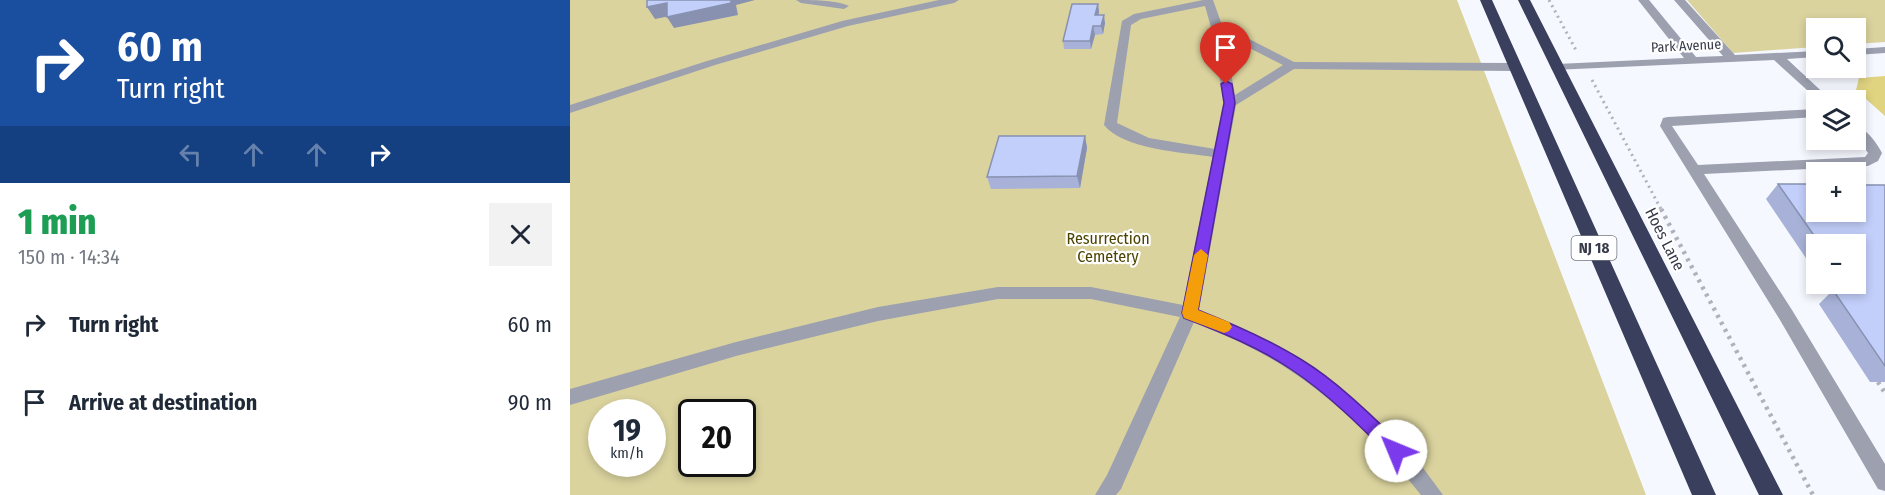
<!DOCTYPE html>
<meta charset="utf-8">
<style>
body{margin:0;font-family:"Fira Sans Condensed",sans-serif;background:#f2f2f3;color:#1f2937;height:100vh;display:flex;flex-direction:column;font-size:22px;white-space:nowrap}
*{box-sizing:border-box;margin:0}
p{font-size:20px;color:#747a83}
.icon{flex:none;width:33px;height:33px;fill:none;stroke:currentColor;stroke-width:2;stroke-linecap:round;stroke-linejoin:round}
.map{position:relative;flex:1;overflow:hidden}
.drawer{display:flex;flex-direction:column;background:#fff;width:570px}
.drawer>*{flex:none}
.hud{background:#1a4fa0;color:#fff;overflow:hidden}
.tools{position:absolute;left:1236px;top:18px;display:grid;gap:12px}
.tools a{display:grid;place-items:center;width:60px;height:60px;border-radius:0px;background:#fff;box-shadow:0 3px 9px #0003;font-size:30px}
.speed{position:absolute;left:18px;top:399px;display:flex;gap:12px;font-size:30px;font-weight:700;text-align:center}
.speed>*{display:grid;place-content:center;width:78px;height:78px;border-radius:50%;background:#fff;box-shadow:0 3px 9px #0003;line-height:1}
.speed small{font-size:15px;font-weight:400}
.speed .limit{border:3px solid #111;border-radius:9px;background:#fff;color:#111}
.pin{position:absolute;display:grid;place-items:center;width:51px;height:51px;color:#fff;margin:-62px -26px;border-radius:50% 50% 50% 0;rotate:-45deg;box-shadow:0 0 6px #0007}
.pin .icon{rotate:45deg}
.me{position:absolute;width:66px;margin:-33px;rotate:315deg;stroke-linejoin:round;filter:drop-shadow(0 0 4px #0008)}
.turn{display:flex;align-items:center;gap:21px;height:126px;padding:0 18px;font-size:27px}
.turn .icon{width:78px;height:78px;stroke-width:2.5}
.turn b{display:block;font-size:42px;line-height:51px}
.lanes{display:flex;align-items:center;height:57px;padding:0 18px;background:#0003;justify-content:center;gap:30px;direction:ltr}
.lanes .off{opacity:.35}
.round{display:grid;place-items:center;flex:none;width:63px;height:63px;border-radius:0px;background:#f2f2f3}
.head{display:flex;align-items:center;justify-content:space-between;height:102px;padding:0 18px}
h1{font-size:36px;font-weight:800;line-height:45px;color:#1e9e55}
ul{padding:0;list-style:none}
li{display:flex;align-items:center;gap:18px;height:78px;padding:0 18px}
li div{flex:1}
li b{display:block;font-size:22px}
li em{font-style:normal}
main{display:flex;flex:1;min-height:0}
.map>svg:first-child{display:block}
.green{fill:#dad39e;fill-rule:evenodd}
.water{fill:#e0d481}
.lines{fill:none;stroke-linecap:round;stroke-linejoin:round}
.path-far1{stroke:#afb1bb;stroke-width:3;stroke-dasharray:2 4;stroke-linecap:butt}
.path{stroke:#afb1bb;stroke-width:4.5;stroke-dasharray:3 5;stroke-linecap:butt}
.minor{fill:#9ca0af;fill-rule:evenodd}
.highway{fill:#393f5c;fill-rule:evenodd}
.wall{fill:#a8b2d8}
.shaded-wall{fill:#8891b0}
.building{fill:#c3cffb;stroke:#8891b0;stroke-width:1.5}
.route{fill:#7c3aed;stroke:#51269a;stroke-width:1.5}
.slow{fill:#f59e0b}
.labels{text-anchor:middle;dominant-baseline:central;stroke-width:4.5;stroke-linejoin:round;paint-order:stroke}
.far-street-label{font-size:14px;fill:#373a48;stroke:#fff}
.shield{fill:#fff;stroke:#73757f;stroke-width:1.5}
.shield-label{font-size:15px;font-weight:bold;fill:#373a48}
.park-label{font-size:16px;fill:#4c4300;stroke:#fff}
.street-label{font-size:16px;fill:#373a48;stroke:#fff}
</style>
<main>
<section class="drawer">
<div class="hud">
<div class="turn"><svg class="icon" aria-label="right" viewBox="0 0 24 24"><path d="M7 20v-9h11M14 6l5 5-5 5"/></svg><div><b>60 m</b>Turn right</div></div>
<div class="lanes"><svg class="icon off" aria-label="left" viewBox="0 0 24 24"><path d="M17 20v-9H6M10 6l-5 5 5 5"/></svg><svg class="icon off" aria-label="ahead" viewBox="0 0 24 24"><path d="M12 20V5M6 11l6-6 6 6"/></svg><svg class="icon off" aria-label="ahead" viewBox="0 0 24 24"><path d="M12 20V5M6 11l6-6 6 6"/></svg><svg class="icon" aria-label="right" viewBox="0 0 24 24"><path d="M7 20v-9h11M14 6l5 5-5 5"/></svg></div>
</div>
<div class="head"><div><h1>1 min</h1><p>150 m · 14:34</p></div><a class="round"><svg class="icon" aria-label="close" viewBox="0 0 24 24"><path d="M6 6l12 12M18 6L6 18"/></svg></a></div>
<ul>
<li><svg class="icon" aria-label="right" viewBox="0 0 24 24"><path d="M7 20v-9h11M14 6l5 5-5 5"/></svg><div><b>Turn right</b></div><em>60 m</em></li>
<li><svg class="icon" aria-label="arrive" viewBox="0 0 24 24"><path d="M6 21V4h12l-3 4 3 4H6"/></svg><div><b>Arrive at destination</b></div><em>90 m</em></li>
</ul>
</section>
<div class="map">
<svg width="1315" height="495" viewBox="0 0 1315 495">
<rect width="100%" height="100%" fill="#f6f8ff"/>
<path class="green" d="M0 0H887L1076 495H0ZM32 412H82V464H32ZM122 412H172V464H122Z
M1117 0H1315V42L1286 44V28H1246V47L1163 53Z"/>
<path class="water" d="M1315 76V116L1286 90 1289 78Z"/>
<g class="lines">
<path class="path-far1" d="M979 0 1007 52
M1022 80 1092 211"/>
<path class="path" d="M1091 209 1243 495
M1308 382 1315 393"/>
<path class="minor" d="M226 0C241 0 267 0 279 6L274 9 231 3Z
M369 0H389L384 3 278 26 145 65 0 113V105L137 61 272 21Z
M633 0H643L652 25 724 62 944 63 950 67 944 71 724 69 666 105 629 310 702 342 734 361 800 413 848 461 873 495H851C809 441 751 385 691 353 670 341 646 332 624 322L551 489 546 495H525L537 475 610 317 521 299H428L308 321 166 356 0 405V389L166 342 308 307 428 287H521L613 305 643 157C613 152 554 150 534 125L552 21 564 14ZM635 6 641 27 654 103 645 149 579 138 547 123 561 25 571 19ZM654 35 713 65 665 95Z
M1068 0H1079L1126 57 1153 56 1104 0H1115L1165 55 1246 51V57L1217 59 1261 100H1248L1204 60 983 70 981 68 987 64 1114 58Z
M1315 47V53L1286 55V49Z
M1246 109V117L1102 126 1128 165 1295 157 1298 153 1286 137V126C1298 130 1306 142 1312 153L1308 161 1298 166 1134 174 1222 310 1315 464V491L1308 489 1210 320 1090 126 1093 118 1098 117Z"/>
<path class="highway" d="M910 0H922L1146 495H1122Z
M948 0H960L1213 495H1189Z"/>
</g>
<path class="wall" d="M528 4 529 12 528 15 535 23 533 34 525 35 521 49H494L493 41Z
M515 136 517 148 510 188 421 189 417 177Z
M1208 184 1315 185V382H1300L1249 304 1260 293 1254 284H1286V244H1246V273L1196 199Z"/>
<path class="shaded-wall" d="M161 0H185L166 5 168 15 104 28 97 17Z
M97 3 105 15 85 19 77 7Z
M528 4 529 12 527 23 525 15Z
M534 15 535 23 533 34 531 26Z
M523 26 525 35 521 49 520 41Z
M515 136 517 148 510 188 507 176Z"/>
<path class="building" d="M77 0H161V3L97 17V3L77 7Z
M502 4H528L525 15H534L531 26H523L520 41H493Z
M429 136H515L507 176 417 177Z
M1208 184H1246V212H1286V185H1315V366L1263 290H1282L1278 284H1286V244H1250Z"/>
<path class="route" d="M656 81 662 84 665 103 628 310C663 324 700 340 732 360 768 382 802 416 832 445L834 451 832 456 826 459 820 456C790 426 758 394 722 370 690 348 651 332 614 318L612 313 654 103 651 84Z"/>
<path class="slow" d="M631 249 638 255 628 310 659 322 662 327 659 331 654 333 614 318 612 313 624 255Z"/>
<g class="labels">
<g class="far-street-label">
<text transform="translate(1116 46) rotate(-3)">Park Avenue</text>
</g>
<rect class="shield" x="1001.5" y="236" width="45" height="24" rx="4.5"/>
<g class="shield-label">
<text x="1024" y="248">NJ 18</text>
</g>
<g class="park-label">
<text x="538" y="238">Resurrection<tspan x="538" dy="18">Cemetery</tspan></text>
</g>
<g class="street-label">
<text transform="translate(1095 239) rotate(63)">Hoes Lane</text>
</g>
</g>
</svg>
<div class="tools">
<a><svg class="icon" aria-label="search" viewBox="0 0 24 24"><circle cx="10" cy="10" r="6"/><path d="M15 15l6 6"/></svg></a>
<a><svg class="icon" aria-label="layers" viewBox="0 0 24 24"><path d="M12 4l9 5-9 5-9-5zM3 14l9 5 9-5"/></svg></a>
<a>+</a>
<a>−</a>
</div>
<div class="speed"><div>19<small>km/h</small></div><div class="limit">20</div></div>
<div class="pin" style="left:656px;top:84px;background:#d93025"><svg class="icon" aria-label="arrive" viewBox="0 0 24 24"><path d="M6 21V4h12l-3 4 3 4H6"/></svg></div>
<svg class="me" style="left:826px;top:451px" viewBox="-20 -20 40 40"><circle r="19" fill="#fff"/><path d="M0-13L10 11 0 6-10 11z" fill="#7c3aed"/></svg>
</div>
</main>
